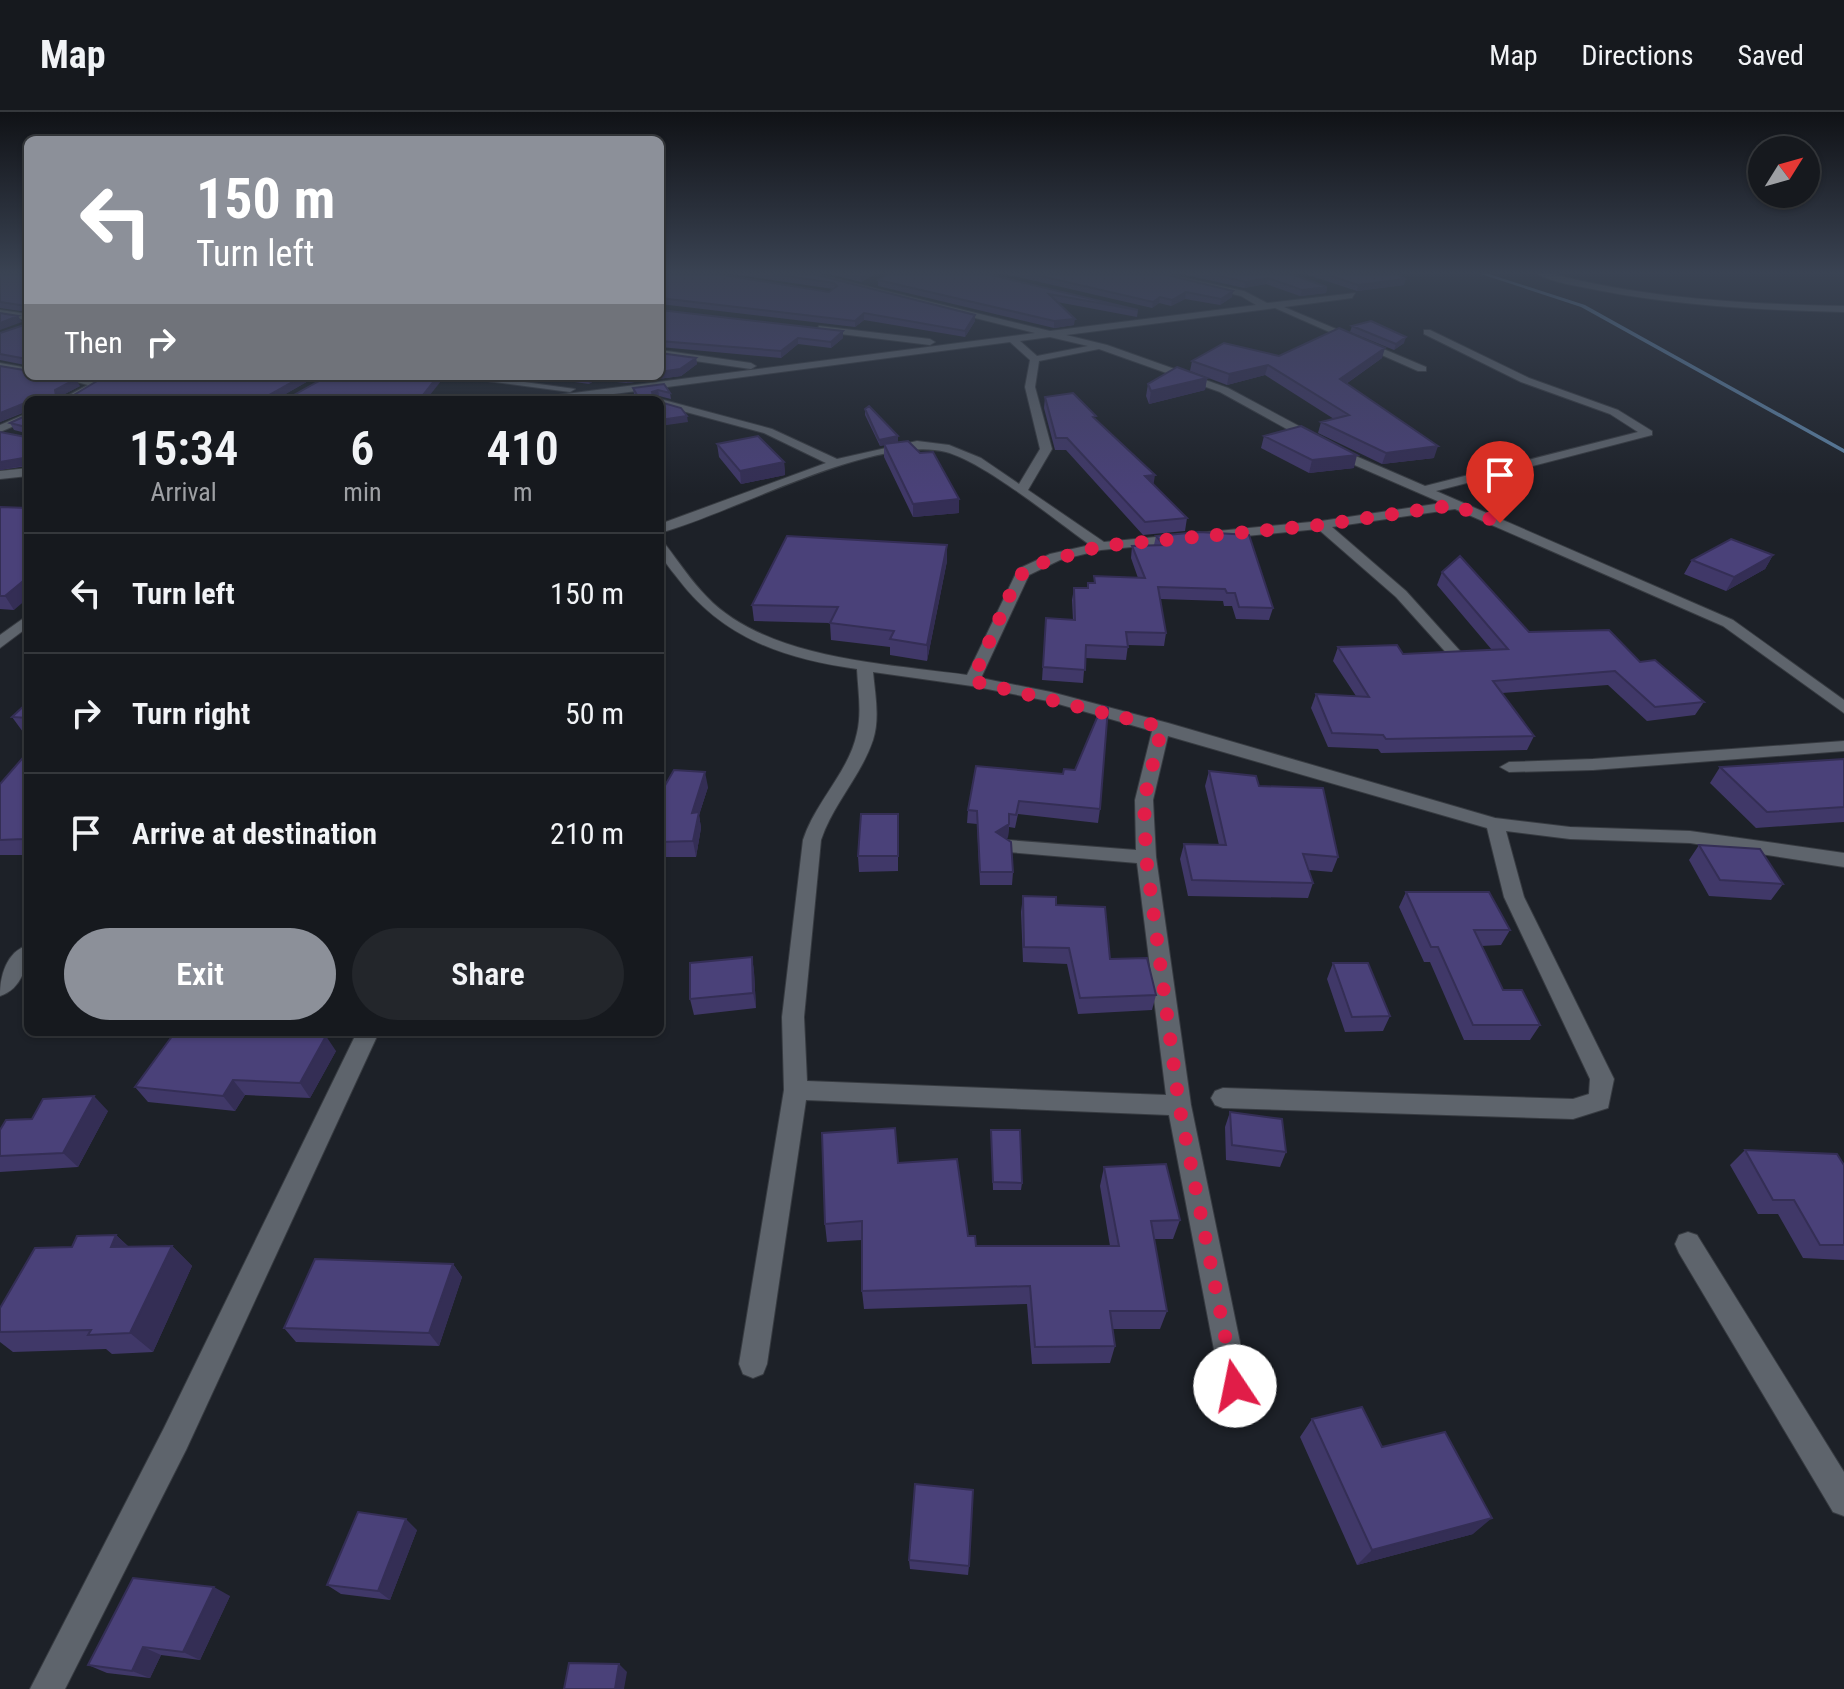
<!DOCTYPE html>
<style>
body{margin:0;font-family:"Roboto Condensed",sans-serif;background:#23262b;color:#f1f3f6;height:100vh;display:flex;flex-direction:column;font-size:30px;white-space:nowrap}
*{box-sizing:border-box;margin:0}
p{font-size:26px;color:#9ea0a4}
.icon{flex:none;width:44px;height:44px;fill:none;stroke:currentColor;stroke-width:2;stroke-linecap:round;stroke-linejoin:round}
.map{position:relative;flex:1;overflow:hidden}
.details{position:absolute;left:24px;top:284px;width:640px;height:640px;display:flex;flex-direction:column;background:#16191e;border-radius:12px;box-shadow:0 2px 6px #0004,0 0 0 2px #35383c}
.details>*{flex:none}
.top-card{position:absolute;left:24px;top:24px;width:640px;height:244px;border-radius:12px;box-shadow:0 2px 6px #0004,0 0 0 2px #35383c;background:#8c9099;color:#fff;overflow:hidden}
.needle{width:52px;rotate:53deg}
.tools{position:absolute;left:1748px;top:24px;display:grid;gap:16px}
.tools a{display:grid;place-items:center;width:72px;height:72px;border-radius:50%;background:#16191e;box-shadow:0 2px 6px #0004,0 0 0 2px #35383c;font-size:40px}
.pin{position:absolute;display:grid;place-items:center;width:68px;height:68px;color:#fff;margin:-82px -34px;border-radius:50% 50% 50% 0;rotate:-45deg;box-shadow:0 0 8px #0007}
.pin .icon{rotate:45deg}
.me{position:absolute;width:88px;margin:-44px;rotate:349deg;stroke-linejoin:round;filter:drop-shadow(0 0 6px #0008)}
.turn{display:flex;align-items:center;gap:28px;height:168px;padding:0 40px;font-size:36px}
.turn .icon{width:104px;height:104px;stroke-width:2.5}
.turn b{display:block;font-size:56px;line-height:68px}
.then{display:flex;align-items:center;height:76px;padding:0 40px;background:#0003;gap:16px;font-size:30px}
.eta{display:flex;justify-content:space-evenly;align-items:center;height:136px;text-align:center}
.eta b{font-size:48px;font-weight:600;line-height:56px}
.primary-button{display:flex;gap:16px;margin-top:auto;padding:16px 40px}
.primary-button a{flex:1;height:92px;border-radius:48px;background:#8c9099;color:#fff;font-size:32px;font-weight:600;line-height:92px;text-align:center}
.primary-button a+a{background:#23262b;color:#f1f3f6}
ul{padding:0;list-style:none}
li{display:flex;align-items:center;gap:24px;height:120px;padding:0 40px;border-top:2px solid #35383c}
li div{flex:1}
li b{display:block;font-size:30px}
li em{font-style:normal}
header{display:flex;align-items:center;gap:48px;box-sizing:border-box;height:112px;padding:0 40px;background:#16191e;border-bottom:2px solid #35383c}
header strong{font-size:38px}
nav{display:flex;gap:44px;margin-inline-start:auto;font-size:28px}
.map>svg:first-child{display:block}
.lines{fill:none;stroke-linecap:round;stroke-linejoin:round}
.stream{fill:#5d82a4;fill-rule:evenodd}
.minor-casing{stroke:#373b41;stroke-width:2}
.minor{fill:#5e646c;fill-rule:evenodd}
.wall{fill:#403868}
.shaded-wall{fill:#342e55}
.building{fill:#4a4179;stroke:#342e55;stroke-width:2}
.route{stroke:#e11d48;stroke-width:14;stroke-dasharray:0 25.2}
</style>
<header>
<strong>Map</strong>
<nav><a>Map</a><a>Directions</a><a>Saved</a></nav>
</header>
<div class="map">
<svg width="1844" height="1577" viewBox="0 0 1844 1577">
<rect width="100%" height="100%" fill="#1d2128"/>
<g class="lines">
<path class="stream" d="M1489 162 1585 193 1844 337V341L1581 195 1481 162Z"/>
<defs>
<path id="minor" d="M800 162H816L1050 219 1256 193 1241 184 1148 162H1166L1244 179 1267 191 1355 181 1352 186 1284 195 1426 255V259H1418L1275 196 1066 223 1107 233 1228 276 1351 342 1425 374 1638 320 1610 302 1521 270 1424 222V218H1430L1529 266 1618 298 1652 319V323L1436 379 1733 508 1844 588V601L1723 514 1455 397 1332 415 1406 479 1461 540V546H1451L1396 485 1318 417 1101 438 1060 448 1029 463 981 566 1051 580 1168 611 1495 706 1570 715 1690 719 1844 741V755L1690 731 1570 727 1506 719 1524 785 1614 967 1608 996 1573 1007 1223 996 1215 993 1211 986 1215 979 1223 976 1573 987 1589 982 1590 967 1504 785 1487 716 1168 624 1153 688 1156 745 1191 993 1249 1274 1245 1284 1235 1288 1225 1284 1221 1274 1169 1003 806 988 767 1252 763 1262 753 1266 743 1262 739 1252 784 978 782 905 803 728C815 690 849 660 857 621 862 600 858 578 857 557 786 547 724 527 679 468 669 455 660 447 660 431L665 432C679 450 691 469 707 485 766 547 887 552 967 563L1018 457 1050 442 1090 433C1055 408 984 350 946 340 875 322 733 401 660 421V412L826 351 764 321 660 293V288H656L660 287 772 317 837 347 917 329 949 333 981 346 1019 372 1040 337 1025 275 1030 248 1010 230 568 288H538L543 285 1035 221ZM1050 225 1088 234 1037 244 1020 229ZM1099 237 1220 280 1343 348 1442 391 1321 409 1104 430 1028 378 1052 337 1035 275 1039 249ZM873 560 972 574 1048 589 1152 619 1135 688 1136 738 1008 728 998 734 1008 740 1137 751 1166 983 807 969 804 905 821 728C833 692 861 664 873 628 880 606 875 582 873 560Z
M1537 162H1553C1648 187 1746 192 1844 194V200C1761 198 1678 194 1597 178 1577 174 1555 171 1537 162Z
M0 198 28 202V208L0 204Z
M819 214 930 227 935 230 930 233 816 219Z
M660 238 751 251 756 254 751 257 660 244Z
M0 251 28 256V262L0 257Z
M54 264H74L103 272 74 288H60L88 273Z
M449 264H482L575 277 570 280Z
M28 301V308L0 320V313Z
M28 356V364L0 367V359Z
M28 503V515L0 536V523Z
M1844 629V639L1593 658 1509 660 1500 655 1509 650 1593 647Z
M28 833C28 853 22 877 0 884 0 864 6 840 28 833Z
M357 920H379L186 1338 65 1577H30L164 1316Z
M1688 1120 1697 1123 1844 1360V1404L1833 1400 1679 1141 1675 1132 1679 1123Z"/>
</defs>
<use href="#minor" class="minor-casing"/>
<use href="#minor" class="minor"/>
</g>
<path class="wall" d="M0 162H28V264L80 274 61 284H72L97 269 82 264H317L282 284 426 288H281L280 285 275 288H28V354L0 358V320L26 325V321L14 318 10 311 25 304V300L0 310 25 253 0 248V221L27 212V200L0 196Z
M660 162 829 180 833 177 732 162H813L975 209 965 225 864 208 855 215 660 192Z
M830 162H875L861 170Z
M987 162 1138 198 1137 205 1057 190 1074 213 1054 216 878 174V168Z
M1005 162H1163L1232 185 1220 193 1185 187 1171 194 1159 191 1152 196Z
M1182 162H1291L1327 175 1326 181 1300 184 1266 172 1244 176Z
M1305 162H1396L1405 167 1404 173 1357 179Z
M660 198 843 226 831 236 798 232 781 246 660 235Z
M1352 214 1404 231 1394 238 1350 220Z
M1279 244 1382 246 1346 272 1434 346 1382 352 1318 321 1321 310 1334 307 1265 263 1227 273 1190 259 1192 249Z
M696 246 697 252 681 264 627 271 595 268 589 272 533 264H660Z
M1207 266 1205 278 1149 292 1146 284 1148 272Z
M664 272 670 281 671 287 659 284 655 286 657 288H638L634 282 633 276Z
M1045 285 1096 308 1153 372 1187 406 1185 419 1143 423 1066 338H1055L1044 296Z
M865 297 898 324V330L959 387V401L913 405 884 345V333L880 334 865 303Z
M1264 324 1354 356 1309 361 1261 336Z
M717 332 784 350 785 363 741 372 719 345Z
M0 395 14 498 0 497Z
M1156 424 1273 496 1269 508 1236 507 1232 494H1224L1223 489 1160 487 1166 521 1164 534 1128 533 1126 548 1085 546 1083 571 1042 568 1046 506 1073 508 1072 488 1074 476H1087L1088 471H1094V464L1138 466 1131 446 1132 434 1154 433Z
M947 433V449L927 549 890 543V535L831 528 830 511 754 509 752 493Z
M1773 443 1765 457 1726 479 1684 462 1692 448Z
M1442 460 1529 520 1640 550 1704 590 1695 603 1647 609 1608 573 1502 581 1534 624 1527 638 1381 641 1378 637 1328 635 1311 596 1316 582 1356 584 1333 549 1338 535 1403 542 1492 538 1437 473Z
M28 590V620H23L12 605Z
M28 640V743H0V672Z
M1844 647V710L1756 716 1710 671 1720 655Z
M976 654 1100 697 1098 711 1018 702 1015 716 1009 715 1008 725 1006 727 1013 760 1012 773H980L977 712 967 711 968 698Z
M1209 659 1259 674 1338 745 1332 760 1309 758 1313 771 1308 786 1188 784 1180 747 1184 732 1219 733 1205 674Z
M708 675 699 703 701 716 696 745H660V682Z
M898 702V759L859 760 858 744Z
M1699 733 1783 772 1771 788 1709 784 1689 748Z
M1406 780 1510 818 1501 833 1481 834 1503 878 1540 913 1530 928H1464L1430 850H1424L1399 795Z
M1023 784 1056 793 1110 847 1156 883 1152 898 1078 902 1067 852 1023 850 1021 800Z
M752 845 754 860 756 896 694 903 690 887Z
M1333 851 1390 904 1383 919 1345 920 1327 867Z
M281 920V922L336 939 310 986 245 983 235 999 148 990 135 975Z
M108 999 78 1055 0 1060V1018L32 1007Z
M1230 1000 1286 1040 1280 1055 1226 1048 1225 1015Z
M991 1018 1022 1071 1021 1078H993Z
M1745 1038 1844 1053V1148L1803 1146 1778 1102H1758L1730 1053Z
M898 1051 968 1124 976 1134H1110L1100 1074 1104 1055 1180 1108 1173 1127H1154L1167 1199 1160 1217H1113L1115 1234 1110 1251 1032 1252 1027 1192 864 1197 862 1179V1128L827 1130 825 1112Z
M116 1123 129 1135 172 1134 192 1154 153 1240 112 1242 106 1237 13 1240 0 1230V1196L72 1135Z
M453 1152 462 1165 439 1234 296 1230 284 1216Z
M1312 1307 1473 1422 1357 1453 1300 1325Z
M417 1418 390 1488 341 1482 327 1473Z
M909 1448 969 1454 968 1463 910 1457Z
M230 1484 200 1548 161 1543 150 1566 107 1561 88 1553Z"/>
<path class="shaded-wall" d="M863 162H875L861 170 860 164Z
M1268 166 1266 172 1244 176 1246 170Z
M1405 167 1404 173 1357 179 1358 173Z
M1327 175 1326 181 1300 184 1302 178Z
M1233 179 1232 185 1220 193 1221 187Z
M1186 180 1185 187 1171 194 1172 188Z
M1160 185 1159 191 1152 196 1153 190Z
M864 201V208L855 215V209Z
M975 203V209L965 225V219Z
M18 204 22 210 0 218V211Z
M1075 207 1074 213 1054 216V209Z
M843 219V226L831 236V230Z
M1406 225 1404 231 1394 238 1396 232Z
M798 226V232L781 246V239Z
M1385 236 1382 246 1337 278 1340 267Z
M696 246 697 252 681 264 627 271 626 264H660V260Z
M1268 253 1265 263 1227 273 1229 262Z
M303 264H317L275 288H260Z
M438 264H445L426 288H419Z
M590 264H594L595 268 589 272 588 266Z
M1207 266 1205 278 1149 292 1151 279Z
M76 267 80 274 59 285 58 288 55 278Z
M658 278 659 284 654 286 652 280Z
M25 291 28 298 0 310V301Z
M687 304 688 310 660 314V308Z
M898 324V330L880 334 879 328Z
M1438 334 1434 346 1382 352 1386 341Z
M1357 343 1354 356 1309 361 1312 348Z
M23 346 28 353 0 358V350Z
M784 350 785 363 741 372 740 359Z
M1155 363 1153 376 1145 364Z
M959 387V401L913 405V392Z
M947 433V449L927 549V533Z
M1773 443 1765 457 1726 479 1734 465Z
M28 465V486L14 498 5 484Z
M705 660 708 675 699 703 701 716 696 745 693 729 692 701Z
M1009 712 1008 725 995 733 996 720Z
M752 845 754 860 756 896 753 881Z
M326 924 336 939 310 986 300 971Z
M233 968 245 983 235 999 223 984Z
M94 984 108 999 78 1055 63 1041Z
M116 1123 138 1144 111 1135Z
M172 1134 192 1154 153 1240 130 1221Z
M453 1152 462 1165 439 1234 429 1221Z
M1492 1406 1473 1422 1357 1453 1372 1438Z
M406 1407 417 1418 390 1488 378 1479Z
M214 1475 230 1484 200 1548 183 1540Z
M143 1535 161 1543 150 1566 132 1559Z
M619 1552 627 1560 624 1577H615Z"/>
<path class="building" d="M0 162H28V264H64L76 267 55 278 56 284H72L102 266 97 264H303L260 288H28V349L27 351 23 346 0 350V320L26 325V315L10 311 25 304V291L0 301V254L24 258 27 247 0 242V221L27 212V194L0 190Z
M660 162H717L829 180 837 174 834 171 773 162H813L975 203 965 219 864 201 855 209 660 186Z
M888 162H987L1138 198 1049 182 1075 207 1054 209 878 168Z
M1032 162H1163L1233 179 1221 187 1186 180 1172 188 1160 185 1153 190Z
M1210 162H1291L1327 175 1302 178 1268 166 1246 170Z
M1325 162H1396L1405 167 1358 173Z
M660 198 843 219 831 230 798 226 781 239 660 229Z
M0 201 18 204 0 211Z
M1371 209 1406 225 1396 232 1352 214Z
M1339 216 1385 236 1340 267 1438 334 1386 341 1321 310 1349 303 1268 253 1229 262 1192 249 1224 231 1279 244Z
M660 241 696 246 680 257 660 260Z
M1177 255 1207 266 1151 279 1148 272Z
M328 264H438L419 288H282L279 284H292Z
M664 272 670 281 658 278 652 280 653 284 657 288H640L633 276Z
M1073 281 1096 304 1093 305 1155 363 1145 364 1187 406 1145 410 1067 326H1056L1045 285Z
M660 290 681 296 687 304 660 308Z
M869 294 898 324 879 328 865 297Z
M1301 314 1357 343 1312 348 1264 324Z
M758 324 784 350 740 359 717 332Z
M908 329 920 341 933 340 959 387 913 392 884 332Z
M0 395 28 396V465L5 484H0Z
M1199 420 1249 423 1273 496 1239 495 1235 481H1227L1225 477 1158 475 1166 521 1126 520 1128 535 1086 533 1085 558 1043 555 1046 506 1075 508 1074 476H1088V471H1095L1094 464 1145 466 1132 434 1164 433 1156 424Z
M787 424 947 433 927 533 890 527 894 519 830 511 838 495 752 493Z
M1731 427 1773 443 1734 465 1692 448Z
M1460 444 1529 520 1609 518 1640 550 1655 548 1704 590 1655 595 1615 559 1493 569 1534 624 1386 627 1383 623 1332 621 1316 582 1369 585 1338 535 1397 533 1403 542 1508 537 1442 460Z
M28 590V606L12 605Z
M1102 594 1108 596 1100 697 1019 689 1016 703 1009 702V712L996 720 1011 730 1013 760H980L977 699 968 698 976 654 1063 662 1064 657 1075 658Z
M28 640V723L24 727 0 728V672Z
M1844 647V695L1767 700 1720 655Z
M674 658 705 660 692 701 699 700 693 729 660 730V682Z
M1209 659 1256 664 1259 674 1323 676 1338 745 1303 742 1313 771 1192 768 1184 732 1226 733Z
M861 702H898V744H858Z
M1699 733 1760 737 1783 772 1720 768Z
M1406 780H1489L1510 818H1474L1503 878H1522L1540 913H1473L1438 835H1431Z
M1023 784 1056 785V793L1105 795 1110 847 1147 846 1156 883 1080 886 1069 836 1024 835Z
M752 845 753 881 690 887V851Z
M1333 851H1368L1390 904 1352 905Z
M203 920H263L262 921 326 924 300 971 233 968 223 984 135 975 173 923 199 925Z
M94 984 63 1041 0 1044V1018L6 1008 32 1007 43 987Z
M1230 1000 1282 1007 1286 1040 1232 1033Z
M895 1016 898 1051 957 1047 968 1124H975L976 1134H1119L1104 1055 1166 1052 1180 1108 1151 1109 1167 1199H1110L1115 1234 1035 1235 1030 1174 862 1179V1109L825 1112 822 1021Z
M991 1018H1020L1022 1071 993 1070Z
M1745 1038 1837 1042 1844 1053V1133H1820L1794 1088H1773Z
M116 1123 111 1135 172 1134 130 1221 88 1223 91 1218 0 1220V1196L35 1136 72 1135 77 1124Z
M315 1147 453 1152 429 1221 284 1216Z
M1362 1295 1382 1335 1445 1320 1492 1406 1372 1438 1312 1307Z
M915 1372 973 1378 969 1454 909 1448Z
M358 1400 406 1407 378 1479 327 1473Z
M133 1466 214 1475 183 1540 143 1535 132 1559 88 1553Z
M569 1551 619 1552 615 1577H564Z"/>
<linearGradient id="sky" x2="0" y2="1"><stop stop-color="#101216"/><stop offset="0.42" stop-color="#3a4353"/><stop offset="1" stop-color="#3a4353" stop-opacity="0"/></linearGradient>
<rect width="1844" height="383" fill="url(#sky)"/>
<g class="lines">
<path class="route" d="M1235 1274 1179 993 1146 745 1144 688 1162 615 972 569 1016 469 1028 455 1101 434 1321 413 1454 393 1500 411"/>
</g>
</svg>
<div class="tools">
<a><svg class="needle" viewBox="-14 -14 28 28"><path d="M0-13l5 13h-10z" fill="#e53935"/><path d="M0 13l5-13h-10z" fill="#9ea0a4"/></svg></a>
</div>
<div class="pin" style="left:1500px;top:411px;background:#d93025"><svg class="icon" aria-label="arrive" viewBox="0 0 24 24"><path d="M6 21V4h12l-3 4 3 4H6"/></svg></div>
<svg class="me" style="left:1235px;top:1274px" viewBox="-20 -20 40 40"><circle r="19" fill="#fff"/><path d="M0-13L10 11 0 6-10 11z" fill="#e11d48"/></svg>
<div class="top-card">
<div class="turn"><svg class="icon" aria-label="left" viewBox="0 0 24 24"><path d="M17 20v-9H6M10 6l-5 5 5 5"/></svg><div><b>150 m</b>Turn left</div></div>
<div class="then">Then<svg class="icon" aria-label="right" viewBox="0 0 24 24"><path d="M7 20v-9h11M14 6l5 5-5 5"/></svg></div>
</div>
<section class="details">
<div class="eta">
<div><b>15:34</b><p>Arrival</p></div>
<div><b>6</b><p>min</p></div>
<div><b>410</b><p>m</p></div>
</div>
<ul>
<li><svg class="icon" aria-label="left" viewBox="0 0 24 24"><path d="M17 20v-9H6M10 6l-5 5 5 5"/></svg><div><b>Turn left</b></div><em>150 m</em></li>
<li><svg class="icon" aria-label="right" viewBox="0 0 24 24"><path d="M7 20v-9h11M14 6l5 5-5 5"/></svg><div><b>Turn right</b></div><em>50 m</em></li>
<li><svg class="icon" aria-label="arrive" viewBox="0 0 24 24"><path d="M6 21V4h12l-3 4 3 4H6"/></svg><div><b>Arrive at destination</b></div><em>210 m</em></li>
</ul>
<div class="primary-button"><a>Exit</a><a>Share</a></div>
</section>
</div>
